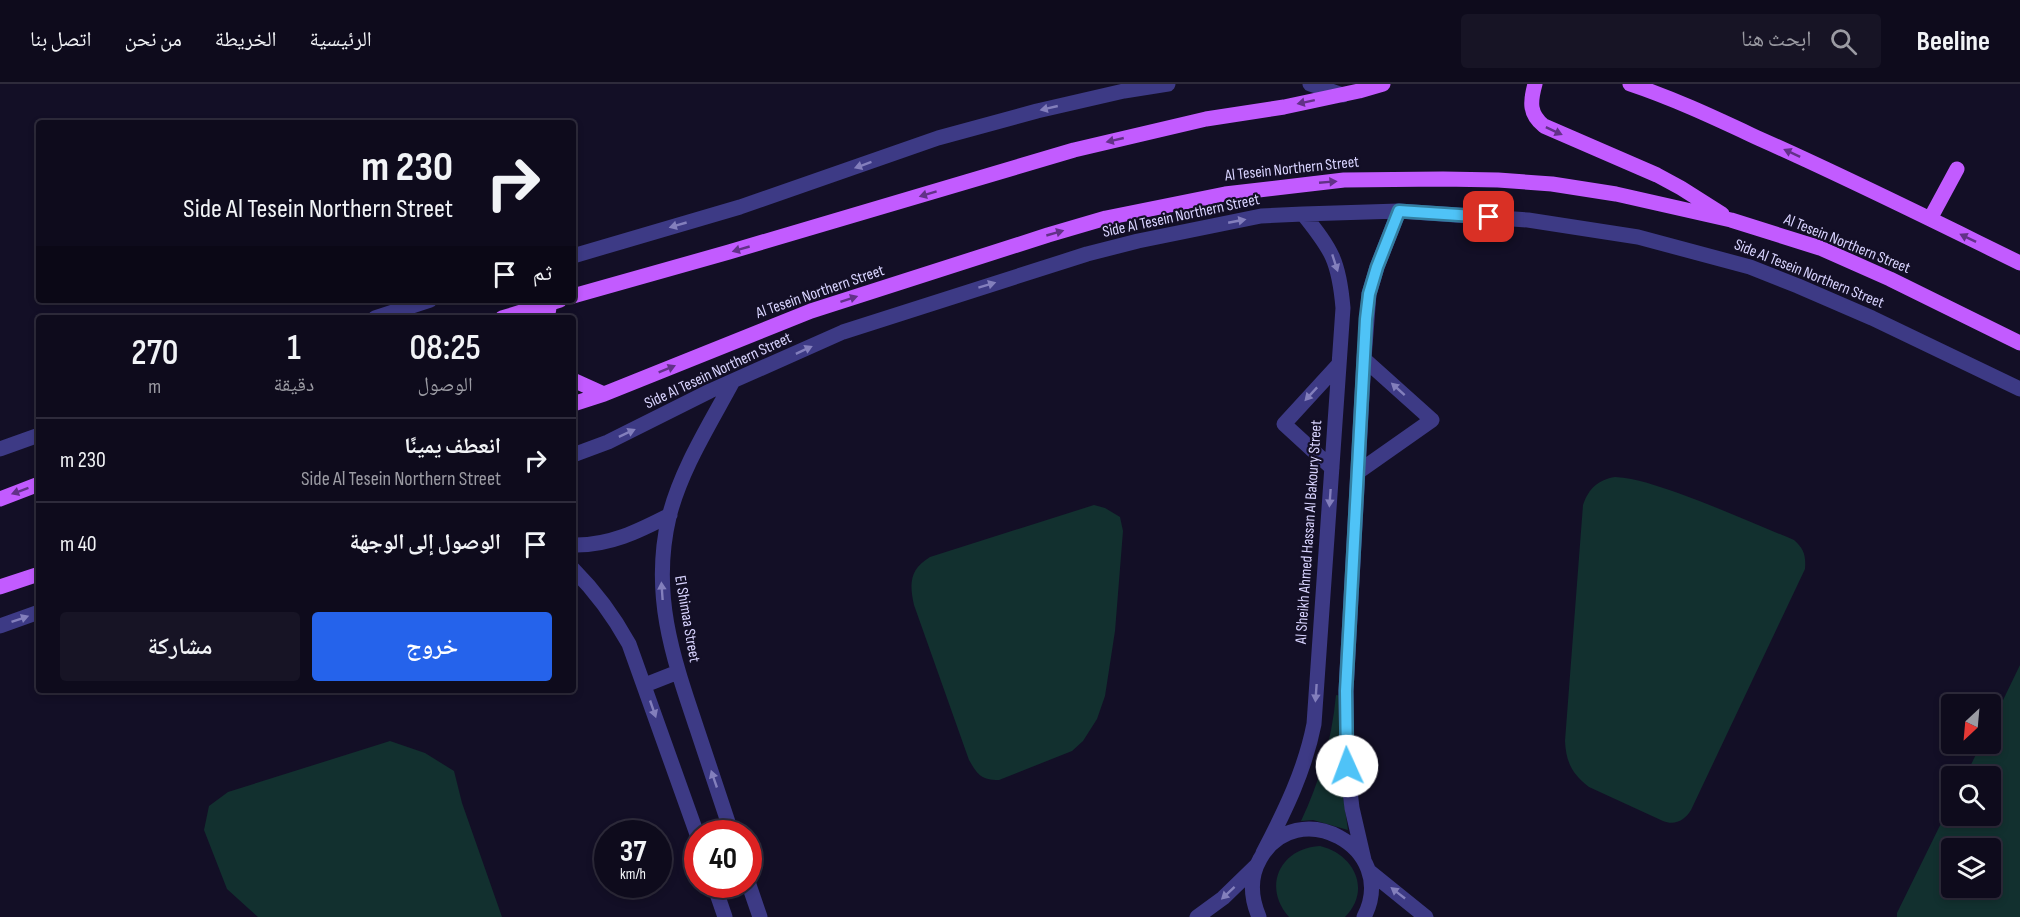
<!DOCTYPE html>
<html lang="ar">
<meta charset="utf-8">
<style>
body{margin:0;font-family:"Sofia Sans Condensed","Noto Naskh Arabic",sans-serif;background:#171425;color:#f1f3f6;direction:rtl;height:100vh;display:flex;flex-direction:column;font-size:22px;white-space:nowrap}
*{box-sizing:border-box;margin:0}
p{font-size:20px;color:#9b9ba3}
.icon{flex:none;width:33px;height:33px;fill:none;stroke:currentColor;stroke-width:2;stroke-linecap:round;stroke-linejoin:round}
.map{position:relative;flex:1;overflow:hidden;direction:ltr}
.details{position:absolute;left:36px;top:231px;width:540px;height:378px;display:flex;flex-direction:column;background:#0e0b1c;border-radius:6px;box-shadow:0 3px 9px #0003,0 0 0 2px #2e2b3b;direction:rtl}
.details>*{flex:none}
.top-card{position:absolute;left:36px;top:36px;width:540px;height:183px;border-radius:6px;box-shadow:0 3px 9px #0003,0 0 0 2px #2e2b3b;direction:rtl;background:#0e0b1c;color:#f1f3f6;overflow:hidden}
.needle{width:39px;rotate:206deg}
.tools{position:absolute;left:1941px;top:610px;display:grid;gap:12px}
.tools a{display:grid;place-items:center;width:60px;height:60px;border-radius:6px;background:#0e0b1c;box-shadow:0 3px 9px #0003,0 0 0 2px #2e2b3b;font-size:30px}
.speed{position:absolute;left:594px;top:736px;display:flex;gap:12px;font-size:30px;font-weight:700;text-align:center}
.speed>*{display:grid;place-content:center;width:78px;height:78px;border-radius:50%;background:#0e0b1c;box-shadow:0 3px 9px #0003,0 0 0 2px #2e2b3b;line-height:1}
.speed small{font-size:15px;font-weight:400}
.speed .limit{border:9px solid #d22;background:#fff;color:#111}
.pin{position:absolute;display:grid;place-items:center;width:51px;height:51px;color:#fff;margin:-26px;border-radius:12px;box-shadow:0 3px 9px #0006}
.me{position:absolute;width:66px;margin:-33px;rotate:358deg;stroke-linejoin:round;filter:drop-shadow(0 0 4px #0008)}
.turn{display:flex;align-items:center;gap:21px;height:126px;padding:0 24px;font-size:27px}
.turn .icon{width:78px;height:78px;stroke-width:2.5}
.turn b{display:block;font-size:42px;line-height:51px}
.then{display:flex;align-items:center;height:57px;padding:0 24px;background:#0003;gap:12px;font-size:22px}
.eta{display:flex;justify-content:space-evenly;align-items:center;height:102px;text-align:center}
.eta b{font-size:36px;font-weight:600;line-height:42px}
.primary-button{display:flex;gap:12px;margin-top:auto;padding:12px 24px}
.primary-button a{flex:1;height:69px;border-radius:6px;background:#2563eb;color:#fff;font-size:24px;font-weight:600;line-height:69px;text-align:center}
.primary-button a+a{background:#171425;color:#f1f3f6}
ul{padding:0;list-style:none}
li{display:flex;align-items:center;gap:18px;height:84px;padding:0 24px;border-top:2px solid #2e2b3b}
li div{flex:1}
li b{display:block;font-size:22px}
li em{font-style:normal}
header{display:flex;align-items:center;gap:36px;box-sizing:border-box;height:84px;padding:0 30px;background:#0e0b1c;border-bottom:2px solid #2e2b3b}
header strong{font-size:28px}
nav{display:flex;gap:33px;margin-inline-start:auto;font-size:21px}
.search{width:420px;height:54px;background:#171425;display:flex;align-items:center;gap:15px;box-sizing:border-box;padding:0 21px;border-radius:6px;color:#9b9ba3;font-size:22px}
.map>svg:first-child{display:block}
.green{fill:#12302f;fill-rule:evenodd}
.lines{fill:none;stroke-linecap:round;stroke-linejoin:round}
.minor{stroke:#3d3a85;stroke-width:15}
.major{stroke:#c25bff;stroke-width:15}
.oneway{fill:#623188}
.oneway2{fill:#837fbc}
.route-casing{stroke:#337fa1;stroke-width:15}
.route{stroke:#4fc3f7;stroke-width:10}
.labels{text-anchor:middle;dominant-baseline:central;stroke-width:4.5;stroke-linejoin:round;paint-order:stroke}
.street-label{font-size:16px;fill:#d9d4ff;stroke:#130f26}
</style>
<header>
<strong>Beeline</strong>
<div class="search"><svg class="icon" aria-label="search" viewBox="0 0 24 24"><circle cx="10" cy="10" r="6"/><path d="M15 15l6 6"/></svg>ابحث هنا</div>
<nav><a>الرئيسية</a><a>الخريطة</a><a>من نحن</a><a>اتصل بنا</a></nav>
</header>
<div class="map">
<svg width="2020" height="833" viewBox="0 0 2020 833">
<rect width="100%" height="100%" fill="#130f26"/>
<path class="green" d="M1615 393C1637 394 1657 402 1678 409 1717 423 1755 440 1794 456 1804 465 1806 471 1805 485L1691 726C1685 736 1675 742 1663 737L1589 703C1572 690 1566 678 1565 657L1583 421C1589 404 1598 396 1615 393Z
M1094 421 1105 424 1120 433 1123 447 1115 547 1105 612 1097 635 1083 657 1072 667 999 696C981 696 978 691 969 676L914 521C909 499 910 485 930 473Z
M2020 581V833H1897V829L1951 719 1952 732H1990V693H1965L1981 660H1990L1991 641ZM1952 765H1990V804H1952Z
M1336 611 1343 612 1338 676 1348 746 1313 736 1301 737C1320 697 1332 655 1336 611Z
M390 657 425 669 454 687 462 719 502 833H258L227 805 204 746 209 722 228 708Z
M1320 762C1354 770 1372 806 1345 833H1289C1262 803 1280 764 1320 762Z"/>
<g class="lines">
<path class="minor" d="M1310 0 1343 11
M573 172 740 123 938 54 1037 27 1124 7 1168 0
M375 234 430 216
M0 365 39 351
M573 371 608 358 710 307 843 248 1087 170 1138 157 1261 132 1303 130 1399 127 1528 136 1638 153 1750 183 1798 202 1872 234 2020 305
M1332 384 1284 340 1339 280
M1358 388 1432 336 1364 275
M573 461C609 462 639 447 670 431
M573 485C596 508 613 531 629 560L698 753
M0 542 39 528
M645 601 678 588
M732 750C720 714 708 678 696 642 672 571 651 509 669 433 681 385 710 340 733 297
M1263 769C1285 727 1305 686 1314 640L1343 224C1339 177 1332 166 1303 130
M1364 776 1352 724 1347 682 1346 607 1364 275 1369 210 1377 183 1399 127
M1369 787 1426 833
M748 798 760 833
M714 801 725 833
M1197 833 1223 814 1256 782
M1259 833C1251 814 1249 794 1260 775 1296 709 1400 763 1364 833"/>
<path class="major" d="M1535 0C1530 18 1529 30 1544 42L1657 91 1681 104 1722 130
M1630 0C1675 15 1717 35 1760 55 1848 94 1934 137 2020 179
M1930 135 1957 85
M573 212 729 168 1074 66 1206 35 1284 23 1359 7 1383 0
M502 234 560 216
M547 234 550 219
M573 296 604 310
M573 320 604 310 811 227 1048 151 1106 134 1225 110 1344 96 1443 95 1498 96 1552 100 1616 110 1731 136 1820 164 1890 195 2020 259
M0 415 39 400
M0 503 39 490"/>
</g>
<defs><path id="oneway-solid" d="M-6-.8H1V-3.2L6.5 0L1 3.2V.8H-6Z" transform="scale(1.5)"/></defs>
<g class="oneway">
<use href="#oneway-solid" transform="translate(1306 18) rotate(168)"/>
<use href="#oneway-solid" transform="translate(1554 47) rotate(25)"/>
<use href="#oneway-solid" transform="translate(1115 56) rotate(167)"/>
<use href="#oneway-solid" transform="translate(1792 69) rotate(-155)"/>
<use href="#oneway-solid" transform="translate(1328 98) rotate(-5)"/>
<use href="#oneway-solid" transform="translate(928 110) rotate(163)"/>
<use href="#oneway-solid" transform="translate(1055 149) rotate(-16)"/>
<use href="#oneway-solid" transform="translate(1968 154) rotate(-154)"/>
<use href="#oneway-solid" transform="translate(741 165) rotate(164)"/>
<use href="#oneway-solid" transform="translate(849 215) rotate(-18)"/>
<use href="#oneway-solid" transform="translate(667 285) rotate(-22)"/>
<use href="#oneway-solid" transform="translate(20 407) rotate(160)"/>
</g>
<g class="oneway2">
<use href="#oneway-solid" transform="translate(1049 24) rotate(167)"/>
<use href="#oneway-solid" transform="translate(863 81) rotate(160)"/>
<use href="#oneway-solid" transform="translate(1237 137) rotate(-11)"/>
<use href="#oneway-solid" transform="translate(678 141) rotate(164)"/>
<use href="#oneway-solid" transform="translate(1335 179) rotate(72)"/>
<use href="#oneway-solid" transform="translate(987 201) rotate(-17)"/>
<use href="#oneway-solid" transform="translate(804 266) rotate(-25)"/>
<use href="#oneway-solid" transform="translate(1398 305) rotate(-138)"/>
<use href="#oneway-solid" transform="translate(1311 310) rotate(133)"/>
<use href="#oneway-solid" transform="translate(627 349) rotate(-25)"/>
<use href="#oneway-solid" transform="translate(1330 414) rotate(94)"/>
<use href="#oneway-solid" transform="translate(662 507) rotate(-94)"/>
<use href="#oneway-solid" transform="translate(20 535) rotate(-19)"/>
<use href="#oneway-solid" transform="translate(1316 609) rotate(94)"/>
<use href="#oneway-solid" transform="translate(653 625) rotate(71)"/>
<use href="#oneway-solid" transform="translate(714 695) rotate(-109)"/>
<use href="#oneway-solid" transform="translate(1228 809) rotate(137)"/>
<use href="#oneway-solid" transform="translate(1398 809) rotate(-142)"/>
</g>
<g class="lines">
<defs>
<path id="route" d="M1347 682 1346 607 1366 235 1369 210 1377 183 1399 127 1489 133"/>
</defs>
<use href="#route" class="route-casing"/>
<use href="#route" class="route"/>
</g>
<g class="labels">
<g class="street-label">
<text transform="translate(1292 85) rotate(-6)">Al Tesein Northern Street</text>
<text transform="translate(1181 132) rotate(-12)">Side Al Tesein Northern Street</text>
<text transform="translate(1847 160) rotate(22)">Al Tesein Northern Street</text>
<text transform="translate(1809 190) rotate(22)">Side Al Tesein Northern Street</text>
<text transform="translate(820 208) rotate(-19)">Al Tesein Northern Street</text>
<text transform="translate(718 287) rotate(-25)">Side Al Tesein Northern Street</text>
<text transform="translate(1309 448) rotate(-86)">Al Sheikh Ahmed Hassan Al Bakoury Street</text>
<text transform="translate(687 535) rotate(80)">El Shimaa Street</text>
</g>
</g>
</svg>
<div class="tools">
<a><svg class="needle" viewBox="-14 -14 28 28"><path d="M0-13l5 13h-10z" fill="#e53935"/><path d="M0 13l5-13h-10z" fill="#9b9ba3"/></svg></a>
<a><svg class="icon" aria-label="search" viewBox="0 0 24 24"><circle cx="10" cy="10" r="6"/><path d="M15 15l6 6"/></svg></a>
<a><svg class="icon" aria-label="layers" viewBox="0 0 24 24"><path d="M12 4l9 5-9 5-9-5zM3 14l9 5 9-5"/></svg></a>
</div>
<div class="speed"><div>37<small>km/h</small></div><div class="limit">40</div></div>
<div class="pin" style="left:1489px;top:133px;background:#d93025"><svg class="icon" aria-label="arrive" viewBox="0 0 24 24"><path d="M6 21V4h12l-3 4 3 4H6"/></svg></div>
<svg class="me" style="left:1347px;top:682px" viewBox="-20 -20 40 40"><circle r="19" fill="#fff"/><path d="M0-13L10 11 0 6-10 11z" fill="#4fc3f7"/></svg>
<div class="top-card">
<div class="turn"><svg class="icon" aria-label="right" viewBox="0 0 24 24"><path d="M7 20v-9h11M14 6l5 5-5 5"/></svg><div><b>230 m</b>Side Al Tesein Northern Street</div></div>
<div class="then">ثم<svg class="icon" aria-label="arrive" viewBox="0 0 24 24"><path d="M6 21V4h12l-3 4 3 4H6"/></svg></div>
</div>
<section class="details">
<div class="eta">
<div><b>08:25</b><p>الوصول</p></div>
<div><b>1</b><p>دقيقة</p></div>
<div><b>270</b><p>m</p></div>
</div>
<ul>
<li><svg class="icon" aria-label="right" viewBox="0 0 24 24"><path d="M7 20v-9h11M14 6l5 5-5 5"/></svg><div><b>انعطف يمينًا</b><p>Side Al Tesein Northern Street</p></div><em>230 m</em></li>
<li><svg class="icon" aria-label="arrive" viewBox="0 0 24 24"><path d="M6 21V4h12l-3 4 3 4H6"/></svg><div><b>الوصول إلى الوجهة</b></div><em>40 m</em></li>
</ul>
<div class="primary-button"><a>خروج</a><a>مشاركة</a></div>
</section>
</div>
